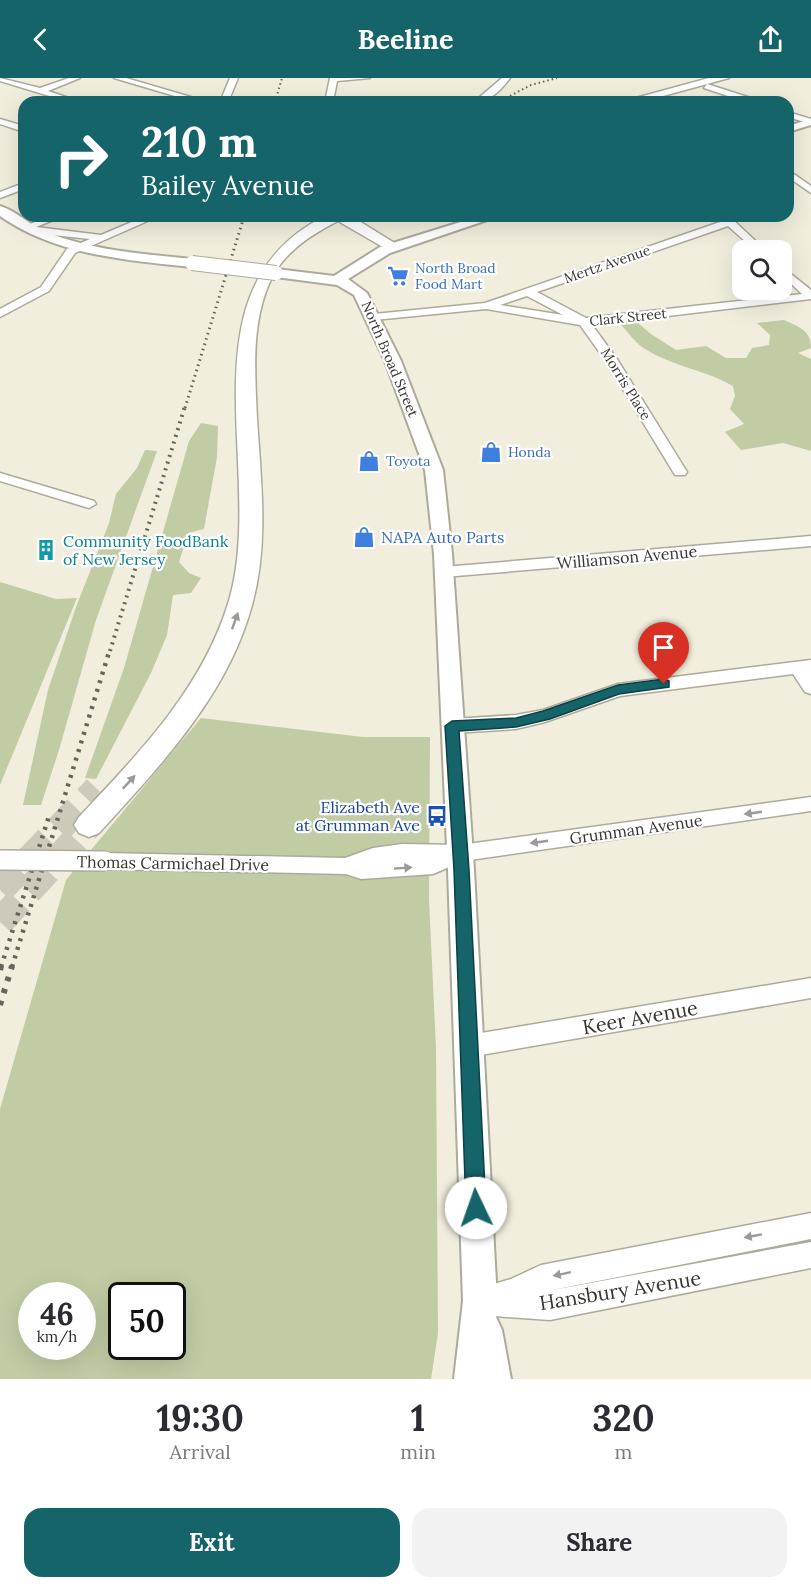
<!DOCTYPE html>
<style>
body{margin:0;font-family:Lora,serif;background:#f2f2f3;color:#2b2b33;height:100vh;display:flex;flex-direction:column;font-size:22px;white-space:nowrap}
*{box-sizing:border-box;margin:0}
p{font-size:20px;color:#7c7c81}
.icon{flex:none;width:33px;height:33px;fill:none;stroke:currentColor;stroke-width:2;stroke-linecap:round;stroke-linejoin:round}
.map{position:relative;height:1301px;overflow:hidden}
.sheet{display:flex;flex-direction:column;background:#fff;flex:1}
.sheet>*{flex:none}
.banner{position:absolute;left:18px;top:18px;width:776px;height:126px;border-radius:18px;box-shadow:0 6px 24px #0002;background:#146469;color:#fff;overflow:hidden}
.buttons{position:absolute;left:732px;top:162px;display:grid;gap:12px}
.buttons a{display:grid;place-items:center;width:60px;height:60px;border-radius:12px;background:#fff;box-shadow:0 6px 24px #0002;font-size:30px}
.speed{position:absolute;left:18px;top:1204px;display:flex;gap:12px;font-size:30px;font-weight:700;text-align:center}
.speed>*{display:grid;place-content:center;width:78px;height:78px;border-radius:50%;background:#fff;box-shadow:0 6px 24px #0002;line-height:1}
.speed small{font-size:15px;font-weight:400}
.speed .limit{border:3px solid #111;border-radius:9px;background:#fff;color:#111}
.pin{position:absolute;display:grid;place-items:center;width:51px;height:51px;color:#fff;margin:-62px -26px;border-radius:50% 50% 50% 0;rotate:-45deg;box-shadow:0 0 6px #0007}
.pin .icon{rotate:45deg}
.me{position:absolute;width:66px;margin:-33px;rotate:357deg;stroke-linejoin:round;filter:drop-shadow(0 0 4px #0008)}
.turn{display:flex;align-items:center;gap:21px;height:126px;padding:0 24px;font-size:27px}
.turn .icon{width:78px;height:78px;stroke-width:2.5}
.turn b{display:block;font-size:42px;line-height:51px}
.eta{display:flex;justify-content:space-evenly;align-items:center;height:102px;text-align:center}
.eta b{font-size:36px;font-weight:800;line-height:42px}
.action{display:flex;gap:12px;margin-top:auto;padding:12px 24px}
.action a{flex:1;height:69px;border-radius:18px;background:#146469;color:#fff;font-size:24px;font-weight:800;line-height:69px;text-align:center}
.action a+a{background:#f2f2f3;color:#2b2b33}
header{display:flex;justify-content:space-between;align-items:center;height:78px;padding:0 24px;background:#146469;color:#fff;font-size:27px;font-weight:800}
.map>svg:first-child{display:block}
.green{fill:#c1cba4;fill-rule:evenodd}
.lines{fill:none;stroke-linecap:round;stroke-linejoin:round}
.highway-tunnel{stroke:#cdc9bb;stroke-width:28;stroke-dasharray:28 14;stroke-linecap:butt}
.minor-casing{stroke:#adaa9b;stroke-width:3}
.major-casing{stroke:#adaa9b;stroke-width:4}
.highway-casing{stroke:#adaa9b;stroke-width:3}
.minor{fill:#fff;fill-rule:evenodd}
.major{fill:#fff;fill-rule:evenodd}
.highway{fill:#fff;fill-rule:evenodd}
.rail-far4{stroke:#66645c;stroke-width:2;stroke-dasharray:1.5 3;stroke-linecap:butt}
.rail-far3{stroke:#66645c;stroke-width:3;stroke-dasharray:1.5 4;stroke-linecap:butt}
.rail-far2{stroke:#66645c;stroke-width:4;stroke-dasharray:2 5;stroke-linecap:butt}
.rail-far1{stroke:#66645c;stroke-width:4.5;stroke-dasharray:3 6;stroke-linecap:butt}
.rail{stroke:#66645c;stroke-width:6;stroke-dasharray:4.5 8;stroke-linecap:butt}
.minor-bridge-casing{stroke:#adaa9b;stroke-width:22;stroke-linecap:butt}
.major-bridge-casing{stroke:#adaa9b;stroke-width:16;stroke-linecap:butt}
.minor-bridge{stroke:#fff;stroke-width:19}
.major-bridge{stroke:#fff;stroke-width:14}
.oneway{fill:#9b9a98}
.route{fill:#146469;stroke:#0d4144;stroke-width:1.5}
.labels{text-anchor:middle;dominant-baseline:central;stroke-width:4.5;stroke-linejoin:round;paint-order:stroke}
.far-street-label{font-size:14px;fill:#373630;stroke:#fff}
.far-shop-label{font-size:14px;fill:#366cbe;stroke:#fff;text-anchor:start}
.shop-label{font-size:16px;fill:#366cbe;stroke:#fff;text-anchor:start}
.culture-label{font-size:16px;fill:#0d838f;stroke:#fff;text-anchor:start}
.street-label{font-size:16px;fill:#373630;stroke:#fff}
.transit-label{font-size:16px;fill:#164399;stroke:#fff;text-anchor:end}
.near-street-label{font-size:20px;fill:#373630;stroke:#fff}
</style>
<header><svg class="icon" aria-label="back" viewBox="0 0 24 24"><path d="M15 5l-7 7 7 7"/></svg>Beeline<svg class="icon" aria-label="share" viewBox="0 0 24 24"><path d="M12 15V3M7 8l5-5 5 5M5 13v7h14v-7"/></svg></header>
<div class="map">
<svg width="811" height="1301" viewBox="0 0 811 1301">
<rect width="100%" height="100%" fill="#f2eede"/>
<path class="green" d="M784 242C799 249 811 252 811 270L798 275 811 281V373L783 365 741 372 725 354 744 346 730 331 735 318 733 308C705 292 672 288 645 271 636 266 629 255 621 247L638 245 651 256 676 272 706 268 726 280H746L752 270 769 267 770 257 757 245Z
M201 345 218 348 217 379 204 451 188 455 179 484 189 495 201 500 191 515 173 517 167 557 151 595 96 701 85 700 124 590 189 363Z
M145 372 157 373 96 542 59 672 41 727H23L48 612 76 529 109 445 116 416 137 390Z
M0 504 56 521 77 520 0 707Z
M201 640 363 659H430L429 821 436 970 438 1255 431 1301H0V1031L66 802ZM32 1218H82V1269H32ZM122 1218H172V1269H122Z"/>
<g class="lines">
<path class="highway-tunnel" d="M0 812 97 711
M0 844 89 747"/>
<defs>
<path id="minor" d="M0 0 40 10 69 0H80L48 13 81 24H69L0 3Z
M114 0H126L208 24H195Z
M230 0H238L228 24H220Z
M330 0H370L337 3 333 24H325Z
M502 0H510C501 12 490 24 474 24Z
M707 6 757 22 758 24H746L704 10Z
M655 19 667 24 652 23Z
M788 34 811 41V46L788 39Z
M0 41 24 48V54L0 46Z
M788 92 811 108V115L788 99Z
M24 105V111L0 120V114Z
M49 138H63L36 149 101 157 146 138H159L75 175 49 213 0 239V231L41 209 67 171 90 161 34 155 23 149Z
M718 138H729L765 172H755L728 148 537 214 586 240 802 216 782 197V189L811 212V221L592 247 617 281 687 394 685 397H675L605 282 580 247 486 231 374 242 368 239 374 236 485 225 723 143ZM527 218 563 237 500 227Z
M0 395 94 423 96 426 89 430 0 403Z
M811 458V468L444 499 436 494 444 489Z
M811 582V616L805 614 793 596 620 618 545 644 516 651 452 655 446 653 443 648 446 643 452 641 516 637 543 632 618 606Z
M811 719V733L463 783 433 796 361 801 346 796 105 791 98 789 95 783 98 777 105 775 345 780 373 770 402 766 460 767Z
M811 900V920L469 979 461 976 457 968 461 960 469 957Z
M811 1135V1161L542 1214 811 1164V1190L550 1242 480 1237 470 1233 466 1223 470 1213 511 1201 541 1187Z"/>
<path id="major" d="M811 41V47L788 54V48Z
M0 128C17 133 32 149 49 155 95 173 144 176 192 181L199 185 192 189C125 182 56 177 0 138Z
M480 138H499L390 175 348 201 367 215 401 283 443 392 452 476 474 792 497 1223 496 1239 502 1252 511 1301H454L463 1223 448 792 434 476 425 392 385 283 354 217 337 207 276 199 269 195 276 191 334 198 380 169Z"/>
<path id="highway" d="M709 0H729L641 24H621Z
M325 138H351L401 169 393 174 388 172 338 143C314 155 289 171 275 194 250 238 255 293 257 341 261 403 269 466 252 527 228 617 160 688 99 755L89 759 79 755 74 747 79 739C138 676 200 613 227 529 270 401 175 213 325 138Z"/>
</defs>
<use href="#minor" class="minor-casing"/>
<use href="#major" class="major-casing"/>
<use href="#highway" class="highway-casing"/>
<use href="#minor" class="minor"/>
<use href="#major" class="major"/>
<use href="#highway" class="highway"/>
<path class="rail-far4" d="M275 24 282 0
M498 24 531 7 557 0
M242 144 244 138"/>
<path class="rail-far3" d="M185 330 243 142"/>
<path class="rail-far2" d="M110 573 185 328"/>
<path class="rail-far1" d="M1 889 50 735
M12 889 110 571"/>
<path class="rail" d="M0 892 1 888
M0 927 12 888"/>
<defs>
<path id="minor-bridge" d="M0 782 105 783"/>
<path id="major-bridge" d="M192 185 276 195"/>
</defs>
<use href="#minor-bridge" class="minor-bridge-casing"/>
<use href="#major-bridge" class="major-bridge-casing"/>
<use href="#minor-bridge" class="minor-bridge"/>
<use href="#major-bridge" class="major-bridge"/>
</g>
<defs><path id="oneway-solid" d="M-6-.8H1V-3.2L6.5 0L1 3.2V.8H-6Z" transform="scale(1.5)"/></defs>
<g class="oneway">
<use href="#oneway-solid" transform="translate(235 543) rotate(-70)"/>
<use href="#oneway-solid" transform="translate(129 704) rotate(-47)"/>
<use href="#oneway-solid" transform="translate(753 735) rotate(172)"/>
<use href="#oneway-solid" transform="translate(539 764) rotate(172)"/>
<use href="#oneway-solid" transform="translate(403 790) rotate(-4)"/>
<use href="#oneway-solid" transform="translate(753 1158) rotate(170)"/>
<use href="#oneway-solid" transform="translate(562 1196) rotate(168)"/>
</g>
<path class="route" d="M664 601 669 603V609L619 616 550 641 516 649 459 653 469 792 486 1130 483 1137 476 1140 469 1137 466 1130 454 792 445 648 452 643 516 640 543 633 618 607Z"/>
<defs>
<symbol id="supermarket-bare" viewBox="-9 -9 18 18"><path d="M-6-5.5h2.5l.6 2H6L4.5 2H-2.5L-4.4-4H-6ZM-1.5 3.2a1.3 1.3 0 1 0 .1 0ZM3 3.2a1.3 1.3 0 1 0 .1 0Z" fill="#3f7fe0" stroke="#fff" stroke-width="2.5" paint-order="stroke"/></symbol>
<symbol id="shop-bare" viewBox="-9 -9 18 18"><path d="M-5-2.5h2.3a2.7 3.5 0 0 1 5.4 0H5L5.5 6h-11ZM-1.5-2.5h3a1.5 2.3 0 0 0-3 0Z" fill="#3f7fe0" stroke="#fff" stroke-width="2.5" paint-order="stroke"/></symbol>
<symbol id="building-bare" viewBox="-9 -9 18 18"><path d="M-4-6H4V6H1V3H-1V6H-4ZM-2.5-4.3h1.7v1.8h-1.7ZM.8-4.3h1.7v1.8H.8ZM-2.5-1h1.7V.8h-1.7ZM.8-1h1.7V.8H.8Z" fill="#0f9aa8" stroke="#fff" stroke-width="2.5" paint-order="stroke"/></symbol>
<symbol id="bus-bare" viewBox="-9 -9 18 18"><path d="M-5-6H5V4H4V6H2V4H-2V6H-4V4H-5ZM-3.5-4V0h7V-4ZM-3.5 1.2v1.5H-2V1.2ZM2 1.2v1.5H3.5V1.2Z" fill="#1a4fb4" stroke="#fff" stroke-width="2.5" paint-order="stroke"/></symbol>
</defs>
<g fill-rule="evenodd">
<use href="#supermarket-bare" x="383" y="183" width="30" height="30"/>
<use href="#shop-bare" x="476" y="359" width="30" height="30"/>
<use href="#shop-bare" x="354" y="368" width="30" height="30"/>
<use href="#shop-bare" x="349" y="444" width="30" height="30"/>
<use href="#building-bare" x="31" y="457" width="30" height="30"/>
<use href="#bus-bare" x="422" y="723" width="30" height="30"/>
</g>
<g class="labels">
<g class="far-street-label">
<text transform="translate(607 186) rotate(-19)">Mertz Avenue</text>
<text transform="translate(628 239) rotate(-6)">Clark Street</text>
<text transform="translate(390 281) rotate(67)">North Broad Street</text>
<text transform="translate(626 306) rotate(58)">Morris Place</text>
</g>
<g class="far-shop-label">
<text x="415" y="190">North Broad<tspan x="415" dy="16">Food Mart</tspan></text>
<text x="508" y="374">Honda</text>
<text x="386" y="383">Toyota</text>
</g>
<g class="shop-label">
<text x="381" y="459">NAPA Auto Parts</text>
</g>
<g class="culture-label">
<text x="63" y="463">Community FoodBank<tspan x="63" dy="18">of New Jersey</tspan></text>
</g>
<g class="street-label">
<text transform="translate(627 479) rotate(-5)">Williamson Avenue</text>
<text transform="translate(636 751) rotate(-8)">Grumman Avenue</text>
<text transform="translate(173 785) rotate(1)">Thomas Carmichael Drive</text>
</g>
<g class="transit-label">
<text x="420" y="729">Elizabeth Ave<tspan x="420" dy="18">at Grumman Ave</tspan></text>
</g>
<g class="near-street-label">
<text transform="translate(640 939) rotate(-10)">Keer Avenue</text>
<text transform="translate(620 1212) rotate(-9)">Hansbury Avenue</text>
</g>
</g>
</svg>
<div class="buttons">
<a><svg class="icon" aria-label="search" viewBox="0 0 24 24"><circle cx="10" cy="10" r="6"/><path d="M15 15l6 6"/></svg></a>
</div>
<div class="speed"><div>46<small>km/h</small></div><div class="limit">50</div></div>
<div class="pin" style="left:664px;top:606px;background:#d93025"><svg class="icon" aria-label="arrive" viewBox="0 0 24 24"><path d="M6 21V4h12l-3 4 3 4H6"/></svg></div>
<svg class="me" style="left:476px;top:1130px" viewBox="-20 -20 40 40"><circle r="19" fill="#fff"/><path d="M0-13L10 11 0 6-10 11z" fill="#146469"/></svg>
<div class="banner">
<div class="turn"><svg class="icon" aria-label="right" viewBox="0 0 24 24"><path d="M7 20v-9h11M14 6l5 5-5 5"/></svg><div><b>210 m</b>Bailey Avenue</div></div>
</div>
</div>
<section class="sheet">
<div class="eta">
<div><b>19:30</b><p>Arrival</p></div>
<div><b>1</b><p>min</p></div>
<div><b>320</b><p>m</p></div>
</div>
<div class="action"><a>Exit</a><a>Share</a></div>
</section>
